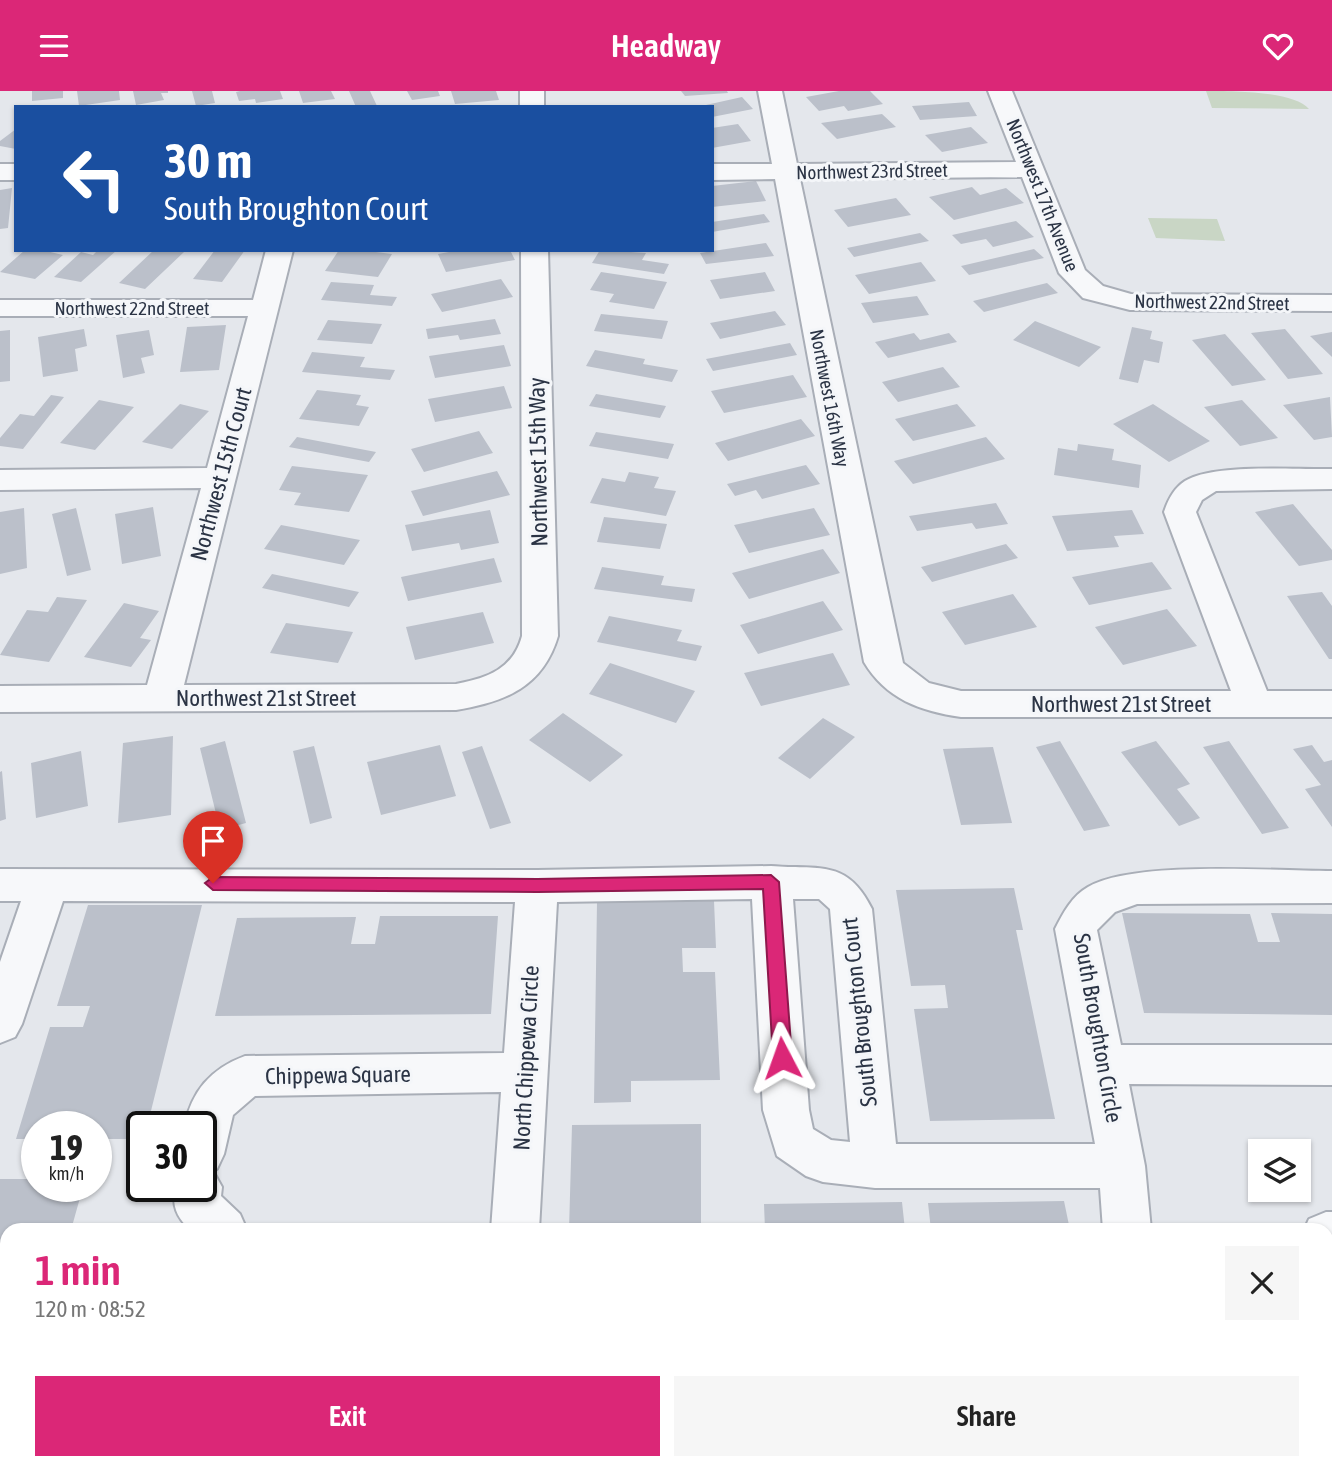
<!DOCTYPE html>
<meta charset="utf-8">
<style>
body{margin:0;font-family:"Asap Condensed",sans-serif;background:#f6f6f6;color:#222;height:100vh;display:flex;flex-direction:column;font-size:26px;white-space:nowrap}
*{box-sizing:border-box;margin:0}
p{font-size:23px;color:#767676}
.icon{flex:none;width:38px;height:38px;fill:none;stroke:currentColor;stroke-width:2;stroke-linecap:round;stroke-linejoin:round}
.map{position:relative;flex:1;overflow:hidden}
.drawer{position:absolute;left:0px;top:1132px;width:1334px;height:247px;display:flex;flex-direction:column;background:#fff;border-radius:21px 21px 0 0;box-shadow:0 2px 5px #0004}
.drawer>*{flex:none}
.banner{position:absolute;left:14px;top:14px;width:700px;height:147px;border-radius:0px;box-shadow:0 2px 5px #0004;background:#1a4fa0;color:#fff;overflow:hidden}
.tools{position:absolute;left:1248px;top:1048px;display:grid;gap:14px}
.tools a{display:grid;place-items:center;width:63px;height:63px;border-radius:0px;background:#fff;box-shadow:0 2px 5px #0004;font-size:35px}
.speed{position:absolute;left:21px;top:1020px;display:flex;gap:14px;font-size:35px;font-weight:700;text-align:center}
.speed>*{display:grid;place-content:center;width:91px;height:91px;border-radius:50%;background:#fff;box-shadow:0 2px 5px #0004;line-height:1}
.speed small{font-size:18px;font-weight:400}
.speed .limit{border:4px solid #111;border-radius:10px;background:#fff;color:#111}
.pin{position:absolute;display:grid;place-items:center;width:60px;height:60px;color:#fff;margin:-72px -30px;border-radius:50% 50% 50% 0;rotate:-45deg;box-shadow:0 0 7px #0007}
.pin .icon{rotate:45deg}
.me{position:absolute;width:77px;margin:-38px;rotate:356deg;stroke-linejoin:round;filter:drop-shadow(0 0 5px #0008)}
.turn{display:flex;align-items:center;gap:24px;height:147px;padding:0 35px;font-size:32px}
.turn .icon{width:91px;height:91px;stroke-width:2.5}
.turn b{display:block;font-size:49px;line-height:60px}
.round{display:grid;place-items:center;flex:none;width:74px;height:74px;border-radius:0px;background:#f6f6f6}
.head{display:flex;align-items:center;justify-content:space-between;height:119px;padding:0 35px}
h1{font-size:42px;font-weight:600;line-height:52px;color:#db2777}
.cta{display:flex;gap:14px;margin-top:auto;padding:14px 35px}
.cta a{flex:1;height:80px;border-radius:0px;background:#db2777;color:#fff;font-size:28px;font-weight:600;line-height:80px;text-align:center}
.cta a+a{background:#f6f6f6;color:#222}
header{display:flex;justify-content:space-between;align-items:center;height:91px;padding:0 35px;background:#db2777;color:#fff;font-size:32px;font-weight:600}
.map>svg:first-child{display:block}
.green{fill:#c9d6c5}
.building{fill:#bbc0ca}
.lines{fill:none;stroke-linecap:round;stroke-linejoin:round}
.street-casing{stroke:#a9aeb7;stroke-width:4}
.street{fill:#f7f8fa;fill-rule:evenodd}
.route{fill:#db2777;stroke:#8e194d;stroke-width:2}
.labels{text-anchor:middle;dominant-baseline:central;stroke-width:6;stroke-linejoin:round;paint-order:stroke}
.far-street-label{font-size:19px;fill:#2b3445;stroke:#f4f6f9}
.street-label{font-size:23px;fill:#2b3445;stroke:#f4f6f9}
</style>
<header><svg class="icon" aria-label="menu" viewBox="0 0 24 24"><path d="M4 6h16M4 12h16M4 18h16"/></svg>Headway<svg class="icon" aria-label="heart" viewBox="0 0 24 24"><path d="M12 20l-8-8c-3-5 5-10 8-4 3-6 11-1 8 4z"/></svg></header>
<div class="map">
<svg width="1332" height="1378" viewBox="0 0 1332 1378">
<rect width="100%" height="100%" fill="#e4e7ec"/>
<path class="green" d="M1206 0C1232 0 1294 0 1309 18L1212 17Z
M1148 127 1217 128 1225 150 1156 147Z"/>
<path class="building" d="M32 0H63V7L32 10Z
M77 0H119L120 9 79 15Z
M133 0H168V2H161L164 9 136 14Z
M192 0H212L215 12 196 15Z
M240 0H280L283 8 256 12 255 8 239 10 236 1Z
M299 0H331L335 8 303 12Z
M349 0H370L377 15 356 16Z
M407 0H438L440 5 412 9Z
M451 0H496L499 9 455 13Z
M681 0H727L728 2 685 5Z
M839 0H870L883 13 848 20 844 15 819 20 806 6Z
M742 6 753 18 712 26V16H697Z
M969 11 977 25 920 29 912 15Z
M882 23 896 36 837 48 821 32Z
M738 33 751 50 712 57V37Z
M971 36 988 52 942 61 925 44Z
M16 38V58L0 55V50Z
M756 90 766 110 712 116V95Z
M972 96 980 104 1006 97 1024 112 954 129 929 106Z
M12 97 8 137 0 138V99Z
M896 107 911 124 848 136 834 119Z
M764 123 770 131 712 141V131Z
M1016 130 1034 146 993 156 986 148 961 153 952 144Z
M920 142 929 150 854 166 847 157Z
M766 152 774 165 706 173 700 162Z
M1034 158 1044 167 969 184 961 175Z
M25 159H42L63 164 35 188 0 181Z
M98 159H117L81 191 54 186 81 161 93 164Z
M154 159 184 161 145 198 119 192Z
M215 159H245L222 191 193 188Z
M339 159H360L392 163 378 186 325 180Z
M460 159H510L515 169 446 181 438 163Z
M600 159 646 162 642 169 669 173 664 183 592 172Z
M921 171 936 190 869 203 855 184Z
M601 181 667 191 654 218 609 211 614 203 590 199Z
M765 181 775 200 720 208 710 189Z
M501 188 513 206 442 221 431 203Z
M331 191 374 194 370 204 397 206 392 215 321 209Z
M1047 192 1058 202 984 221 973 210Z
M917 205 929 224 873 232 861 212Z
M775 220 786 234 720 248 710 232Z
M601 223 668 230 662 248 594 240Z
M495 228 501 243 460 249 458 244 428 248 426 238Z
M328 229 382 233 372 253 317 249Z
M1035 230 1101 256 1079 276 1013 249Z
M226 234 219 279 180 281 187 236Z
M1132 236 1152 240 1150 248 1163 251 1159 272 1144 269 1138 292 1119 288Z
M84 238 87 255 75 258 78 280 43 286 38 246Z
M1285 238 1323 283 1288 288 1251 242Z
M10 239V290L0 291V240Z
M149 239 154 264 141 267 145 282 123 287 116 244Z
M1332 241V266L1310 245Z
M914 242 920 249 949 242 957 251 888 267 875 251Z
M1225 243 1266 289 1232 295 1192 249Z
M790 252 797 264 713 280 706 268Z
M504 254 511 275 435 287 429 265Z
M595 259 645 268 643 273 678 279 672 291 586 275Z
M312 261 365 266 360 276 395 279 390 289 302 281Z
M943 276 960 296 898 311 882 291Z
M793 284 807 306 724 322 711 300Z
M504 295 512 317 435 331 428 308Z
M317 299 361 304 356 314 369 316 359 335 299 328Z
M596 303 666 315 660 327 589 315Z
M51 304 64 306 23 358 0 355V347L20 323 34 325Z
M1330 306 1332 346 1314 349 1283 314Z
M99 309 134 316 95 359 60 352Z
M1242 309 1278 347 1240 355 1204 316Z
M180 313 209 320 172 358 142 351Z
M957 313 976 335 913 350 895 328Z
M1153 313 1210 350 1169 371 1113 333Z
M801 328 815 345 728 370 715 352Z
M479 340 493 362 424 381 411 358Z
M596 341 674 353 668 368 589 355Z
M297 346 376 361 369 371 289 356Z
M986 346 1005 368 913 393 894 370Z
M1078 353 1114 358 1112 369 1141 374 1139 397 1054 384 1058 357 1077 360Z
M806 374 820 393 762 408 756 399 735 405 727 393Z
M292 375 368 384 349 421 294 414 301 402 279 399Z
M497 380 510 404 423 425 411 400Z
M629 381 659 386 654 397 676 400 666 425 590 412 602 387 625 391Z
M996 412 1008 433 976 438 972 432 917 440 909 425Z
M1293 413 1332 459V469L1299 475 1255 421Z
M153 416 161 465 122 473 115 423Z
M24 417 27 477 0 483V421Z
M76 417 91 479 67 485 52 423Z
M814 417 830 444 749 462 734 434Z
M490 419 499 452 461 459 459 452 412 460 405 434Z
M1132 419 1144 443 1114 445 1119 456 1067 460 1052 425Z
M604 426 667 433 660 458 597 451Z
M281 434 360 449 344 474 264 458Z
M1006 453 1018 467 932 491 921 476Z
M823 458 840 482 749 508 732 482Z
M494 467 502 491 408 510 401 486Z
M1152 471 1172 498 1089 514 1072 486Z
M602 476 664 485 661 494 695 498 692 511 594 498Z
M272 483 359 501 349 516 262 497Z
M1322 501 1332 515V568H1329L1287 505Z
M1013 503 1037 536 965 554 942 521Z
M57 506 87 509 49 571 0 564 27 519 48 521Z
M823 510 843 539 758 563 740 534Z
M124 512 159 520 140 547 151 549 131 576 84 566Z
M1167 518 1197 555 1123 574 1095 536Z
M483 521 494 552 415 569 406 536Z
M609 525 682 539 677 550 702 555 696 570 597 551Z
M286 532 353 541 338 572 270 562Z
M833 562 850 594 761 615 744 582Z
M610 572 695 600 676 632 589 603Z
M563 622 623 664 590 691 529 649Z
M823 627 855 646 810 688 778 667Z
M173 645 171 724 118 732 123 652Z
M225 650 246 732 220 739 200 657Z
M1060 650 1110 735 1084 740 1036 656Z
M1156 650 1190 693 1177 698 1200 727 1179 735 1121 661Z
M1229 650 1289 737 1262 743 1203 656Z
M440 654 456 705 381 724 367 671Z
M1312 654 1324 671 1332 669V736L1305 698 1321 694 1293 658Z
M314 655 332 727 310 733 293 660Z
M482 655 511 732 490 738 462 661Z
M993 656 1012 732 961 734 943 658Z
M81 660 88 715 36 727 31 672Z
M2 680 6 728 0 730V681Z
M1014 797 1023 839H1016L1055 1028 930 1030 914 918 948 917 945 894 911 895 896 799Z
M714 810 716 857H682L683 881H715L720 989 631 990V1011L594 1012 597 811Z
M88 814H202L147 1036H142V1048H96V1036H37V1048H16L50 936H83L90 915H57Z
M1122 822 1250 823 1258 851H1280L1271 822 1332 823V924L1144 922Z
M380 825H498L491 923 215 925 237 827 356 826 351 853H375Z
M701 1033V1139H569L572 1034Z
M0 1088H37V1096H83L71 1139H7L8 1378H0Z
M1064 1110 1070 1139H931L928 1112Z
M902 1111 905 1139H765L764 1113Z
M1326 1183H1332V1326H1326Z"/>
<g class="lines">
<defs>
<path id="street" d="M520 0H544V16H520Z
M758 0H782L797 73 1016 71 988 0H1012L1085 179 1103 195 1131 203 1332 204V220L1130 219 1083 207 1059 182 1022 86 800 88 903 572 929 592 961 600H1231L1164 421C1168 409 1174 397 1185 390 1214 372 1296 379 1332 378V398L1216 400 1202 409 1196 421 1267 600H1332V626H961C920 620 886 608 864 571L775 88 712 89V73H772Z
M0 73H16V89H0Z
M266 159H293L184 594 456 593C488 587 513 578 522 545L521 159H548L558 545C543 596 505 611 456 619L0 621V595L147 594 201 397 0 399V379L207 377 248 225H0V209H253Z
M771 775C818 779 847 767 872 818L896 1053H1095L1055 838C1063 822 1072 805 1088 796 1134 769 1274 780 1332 780V812L1137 813 1115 821 1097 839 1121 954H1332V994L1129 993 1145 1075 1151 1139H1103L1100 1097H875L823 1091 806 1085 777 1065 763 1019 752 808 557 811 539 1139H491L501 1001 255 1005 233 1024 224 1063 217 1078 213 1080 222 1096 221 1105 240 1123 247 1139H190C176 1125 172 1115 175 1096H201V1036H184C192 1000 210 978 245 965L504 962 515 811 63 810 22 933 15 946 0 952V871L21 810H0V778L537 779ZM793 808H819L830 818 850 1051 831 1049 813 1038 809 1019Z
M1326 1121H1332V1167H1326V1139H1304L1309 1128Z
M470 1372H524L523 1378H469Z
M868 1372H1202L1203 1378H865Z"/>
</defs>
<use href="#street" class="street-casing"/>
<use href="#street" class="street"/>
</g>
<path class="route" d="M771 784 779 791 792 967 789 972H776L773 967 763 798 537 801 213 799 205 792 213 786 537 788Z"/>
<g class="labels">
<g class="far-street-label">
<text transform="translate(872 80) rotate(-1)">Northwest 23rd Street</text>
<text transform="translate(1043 104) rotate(68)">Northwest 17th Avenue</text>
<text transform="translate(1212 211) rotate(1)">Northwest 22nd Street</text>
<text x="132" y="217">Northwest 22nd Street</text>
<text transform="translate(830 307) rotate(79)">Northwest 16th Way</text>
</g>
<g class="street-label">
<text transform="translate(538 371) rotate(-91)">Northwest 15th Way</text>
<text transform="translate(221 383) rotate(-75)">Northwest 15th Court</text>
<text x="266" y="607">Northwest 21st Street</text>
<text x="1121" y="613">Northwest 21st Street</text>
<text transform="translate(859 921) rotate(-96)">South Broughton Court</text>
<text transform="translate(1098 937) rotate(80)">South Broughton Circle</text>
<text transform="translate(526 967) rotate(-87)">North Chippewa Circle</text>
<text transform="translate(338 984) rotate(-1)">Chippewa Square</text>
</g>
</g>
</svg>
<div class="tools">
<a><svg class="icon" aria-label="layers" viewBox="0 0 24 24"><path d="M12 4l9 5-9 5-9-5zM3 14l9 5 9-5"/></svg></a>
</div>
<div class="speed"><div>19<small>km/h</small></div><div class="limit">30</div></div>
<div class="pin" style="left:213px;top:792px;background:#d93025"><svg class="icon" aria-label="arrive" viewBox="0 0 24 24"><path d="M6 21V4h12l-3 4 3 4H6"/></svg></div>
<svg class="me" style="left:782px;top:967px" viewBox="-20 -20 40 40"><path d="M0-17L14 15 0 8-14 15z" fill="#db2777" stroke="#fff" stroke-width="4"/></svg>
<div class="banner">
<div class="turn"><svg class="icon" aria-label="left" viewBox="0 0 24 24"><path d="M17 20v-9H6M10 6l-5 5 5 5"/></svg><div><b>30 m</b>South Broughton Court</div></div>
</div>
<section class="drawer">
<div class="head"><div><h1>1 min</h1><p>120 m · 08:52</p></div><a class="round"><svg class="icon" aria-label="close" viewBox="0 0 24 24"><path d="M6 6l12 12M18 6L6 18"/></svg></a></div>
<div class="cta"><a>Exit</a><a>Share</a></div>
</section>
</div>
